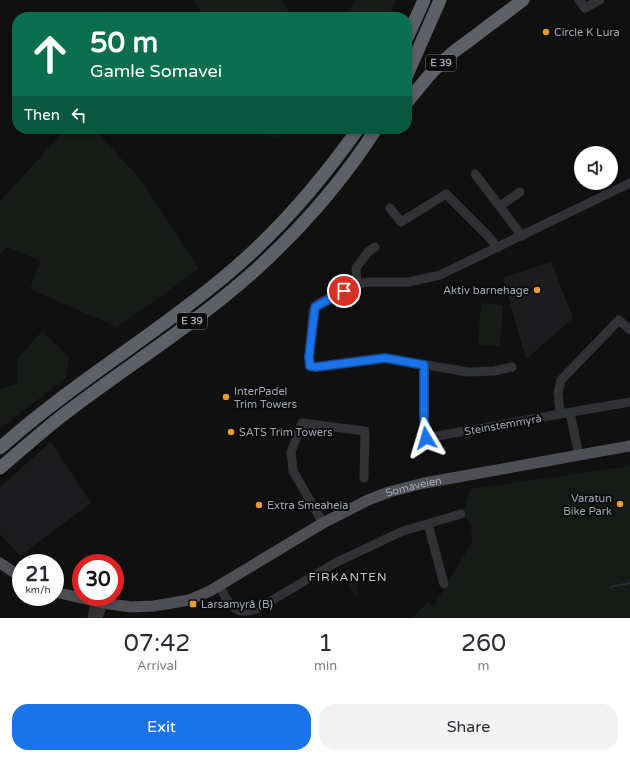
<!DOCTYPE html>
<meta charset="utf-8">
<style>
body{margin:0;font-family:"Varela Round",sans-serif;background:#f2f2f3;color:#2b2b33;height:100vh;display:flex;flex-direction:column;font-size:15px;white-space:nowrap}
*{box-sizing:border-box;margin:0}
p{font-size:13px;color:#7c7c81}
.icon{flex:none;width:22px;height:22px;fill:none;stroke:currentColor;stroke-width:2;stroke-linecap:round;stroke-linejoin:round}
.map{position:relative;height:618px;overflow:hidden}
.drawer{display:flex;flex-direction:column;background:#fff;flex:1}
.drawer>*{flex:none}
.banner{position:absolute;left:12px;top:12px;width:400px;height:122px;border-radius:16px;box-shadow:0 2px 6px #0003;background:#0b6e4f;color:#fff;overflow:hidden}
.fabs{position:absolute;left:574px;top:146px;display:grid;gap:8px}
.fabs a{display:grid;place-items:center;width:44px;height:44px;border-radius:50%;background:#fff;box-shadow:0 2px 6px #0003;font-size:20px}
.speed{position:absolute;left:12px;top:554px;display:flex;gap:8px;font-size:20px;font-weight:700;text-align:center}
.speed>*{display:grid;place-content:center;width:52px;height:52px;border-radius:50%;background:#fff;box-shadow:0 2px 6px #0003;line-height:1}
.speed small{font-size:10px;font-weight:400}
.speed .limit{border:6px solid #d22;background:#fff;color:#111}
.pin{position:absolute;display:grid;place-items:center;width:34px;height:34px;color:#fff;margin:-17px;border:2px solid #fff;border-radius:50%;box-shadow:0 1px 4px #0007}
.me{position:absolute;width:44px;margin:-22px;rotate:353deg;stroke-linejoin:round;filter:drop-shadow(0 0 3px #0008)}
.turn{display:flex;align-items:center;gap:14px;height:84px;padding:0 12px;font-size:18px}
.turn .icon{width:52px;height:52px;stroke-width:2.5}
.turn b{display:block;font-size:28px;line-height:34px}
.then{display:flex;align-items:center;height:38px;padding:0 12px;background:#0003;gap:8px;font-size:15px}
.eta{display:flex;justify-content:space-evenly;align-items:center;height:68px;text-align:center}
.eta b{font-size:24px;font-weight:600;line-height:28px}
.button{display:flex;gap:8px;margin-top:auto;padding:8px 12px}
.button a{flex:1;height:46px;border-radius:16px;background:#1a73e8;color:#fff;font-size:16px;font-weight:600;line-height:46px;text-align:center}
.button a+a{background:#f2f2f3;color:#2b2b33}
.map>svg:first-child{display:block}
.built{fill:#1c1c1e}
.green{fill:#161b17}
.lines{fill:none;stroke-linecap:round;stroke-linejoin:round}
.stream{stroke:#272f34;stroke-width:2}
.minor{stroke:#313236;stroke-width:9}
.major{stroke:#4d4f55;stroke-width:11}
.highway{stroke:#5d6066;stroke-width:13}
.route-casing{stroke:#114b97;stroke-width:10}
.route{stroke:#1a73e8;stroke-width:7}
.poi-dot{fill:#e99d2f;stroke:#0b0b0c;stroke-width:1.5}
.labels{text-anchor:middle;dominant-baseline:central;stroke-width:4;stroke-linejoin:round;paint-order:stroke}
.shield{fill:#0b0b0c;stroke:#747880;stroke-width:1}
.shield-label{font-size:10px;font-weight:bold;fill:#a1a7b1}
.poi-label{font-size:11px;fill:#a1a7b1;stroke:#0b0b0c;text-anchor:start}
.street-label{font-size:11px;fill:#a1a7b1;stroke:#0b0b0c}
.neighbourhood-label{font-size:12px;letter-spacing:1px;fill:#c2c6cd;stroke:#0b0b0c}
</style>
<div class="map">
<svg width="630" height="618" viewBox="0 0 630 618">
<rect width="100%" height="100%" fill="#101011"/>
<path class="built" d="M551 262 573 318 526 359 503 278Z
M51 442 91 503 20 556 0 534V487Z"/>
<path class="green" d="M194 0H281L294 17H203Z
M356 0H396L389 17H343Z
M66 129H94L141 180 199 269 117 327 30 289 40 261 8 247 0 254V201Z
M258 129H289L278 138 261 135Z
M481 303 503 305 500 346 478 345Z
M42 331 69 357 67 377 0 429V389L17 384V359Z
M630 466V618H413L427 602 433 607 472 542 471 525 463 514 470 489Z
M349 569 357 584V596H355L347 583 348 581 342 572Z"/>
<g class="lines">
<path class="stream" d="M610 587 630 583"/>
<path class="minor" d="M579 0 585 8 600 0
M475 174 522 236
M500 206 520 192
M390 208 401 222 446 194 489 237 497 248
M357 284 356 268 368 252 375 247
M630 330 619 320 561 380 558 393 560 414 630 402
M424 365V418L426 438 560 414
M512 367 494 371 468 372 385 358 316 367 310 366 309 357 313 312 315 307 319 303 357 284 369 282H409L440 275 630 183
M570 413 579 455
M323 523 293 471 291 452 302 423 365 431 364 478
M428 524 444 584
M219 585C228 604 236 618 259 608L335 563 388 538 403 531 461 514
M92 618 95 602 99 597
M98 618 103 603 101 597"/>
<g class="major">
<path d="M0 563 21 577"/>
<path id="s1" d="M55 592 103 603 131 607 154 606 189 600 210 591 323 523 368 500 389 492 424 483 630 446"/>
</g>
<path class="highway" d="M407 38 424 0
M407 75 440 0
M407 102 432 72 451 54 523 0
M0 448C70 385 152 337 224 277 276 234 319 184 358 129
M0 468C19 452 38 435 58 419 125 367 198 323 261 265 304 225 344 179 376 129"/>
</g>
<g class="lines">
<defs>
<path id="route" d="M344 291 315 307 309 357 310 366 316 367 385 358 424 365V418L426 438"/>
</defs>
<use href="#route" class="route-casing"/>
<use href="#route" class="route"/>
</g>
<g class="poi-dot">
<circle cx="546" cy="32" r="4"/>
<circle cx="537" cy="290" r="4"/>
<circle cx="226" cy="397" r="4"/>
<circle cx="231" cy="432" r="4"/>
<circle cx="620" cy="504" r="4"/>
<circle cx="259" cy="505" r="4"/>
<rect x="189" y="600" width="8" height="8" rx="2"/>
</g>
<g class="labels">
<g class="shield">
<rect x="426" y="55" width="30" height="16" rx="3"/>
<rect x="177" y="313" width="30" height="16" rx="3"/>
</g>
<g class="shield-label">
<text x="441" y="63">E 39</text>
<text x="192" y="321">E 39</text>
</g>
<g class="poi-label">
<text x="554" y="32">Circle K Lura</text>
<text x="529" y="290" text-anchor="end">Aktiv barnehage</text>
<text x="234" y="391">InterPadel<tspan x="234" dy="13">Trim Towers</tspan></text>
<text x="239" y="432">SATS Trim Towers</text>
<text x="612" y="498" text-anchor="end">Varatun<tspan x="612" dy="13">Bike Park</tspan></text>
<text x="267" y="505">Extra Smeaheia</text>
<text x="201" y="604">Larsamyrå (B)</text>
</g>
<g class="street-label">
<text transform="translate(503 425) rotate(-10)">Steinstemmyrå</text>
<text stroke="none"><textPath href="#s1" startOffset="389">Somaveien</textPath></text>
</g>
<g class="neighbourhood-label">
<text x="348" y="577">FIRKANTEN</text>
</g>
</g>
</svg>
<div class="fabs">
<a><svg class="icon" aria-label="sound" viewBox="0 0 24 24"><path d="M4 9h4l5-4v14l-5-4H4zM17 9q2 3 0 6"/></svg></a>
</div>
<div class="speed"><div>21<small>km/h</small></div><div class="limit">30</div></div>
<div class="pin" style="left:344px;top:291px;background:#d93025"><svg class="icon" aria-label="arrive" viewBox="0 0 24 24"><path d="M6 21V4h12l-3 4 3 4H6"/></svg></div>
<svg class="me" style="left:426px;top:438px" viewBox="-20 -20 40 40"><path d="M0-17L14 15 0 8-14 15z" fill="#1a73e8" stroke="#fff" stroke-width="4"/></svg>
<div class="banner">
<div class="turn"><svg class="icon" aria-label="ahead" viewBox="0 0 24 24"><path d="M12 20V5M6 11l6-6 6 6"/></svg><div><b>50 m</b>Gamle Somavei</div></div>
<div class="then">Then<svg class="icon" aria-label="left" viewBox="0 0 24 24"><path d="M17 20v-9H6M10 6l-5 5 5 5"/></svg></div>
</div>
</div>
<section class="drawer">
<div class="eta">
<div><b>07:42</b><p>Arrival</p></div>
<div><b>1</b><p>min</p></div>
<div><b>260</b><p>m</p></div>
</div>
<div class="button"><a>Exit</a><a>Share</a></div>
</section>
